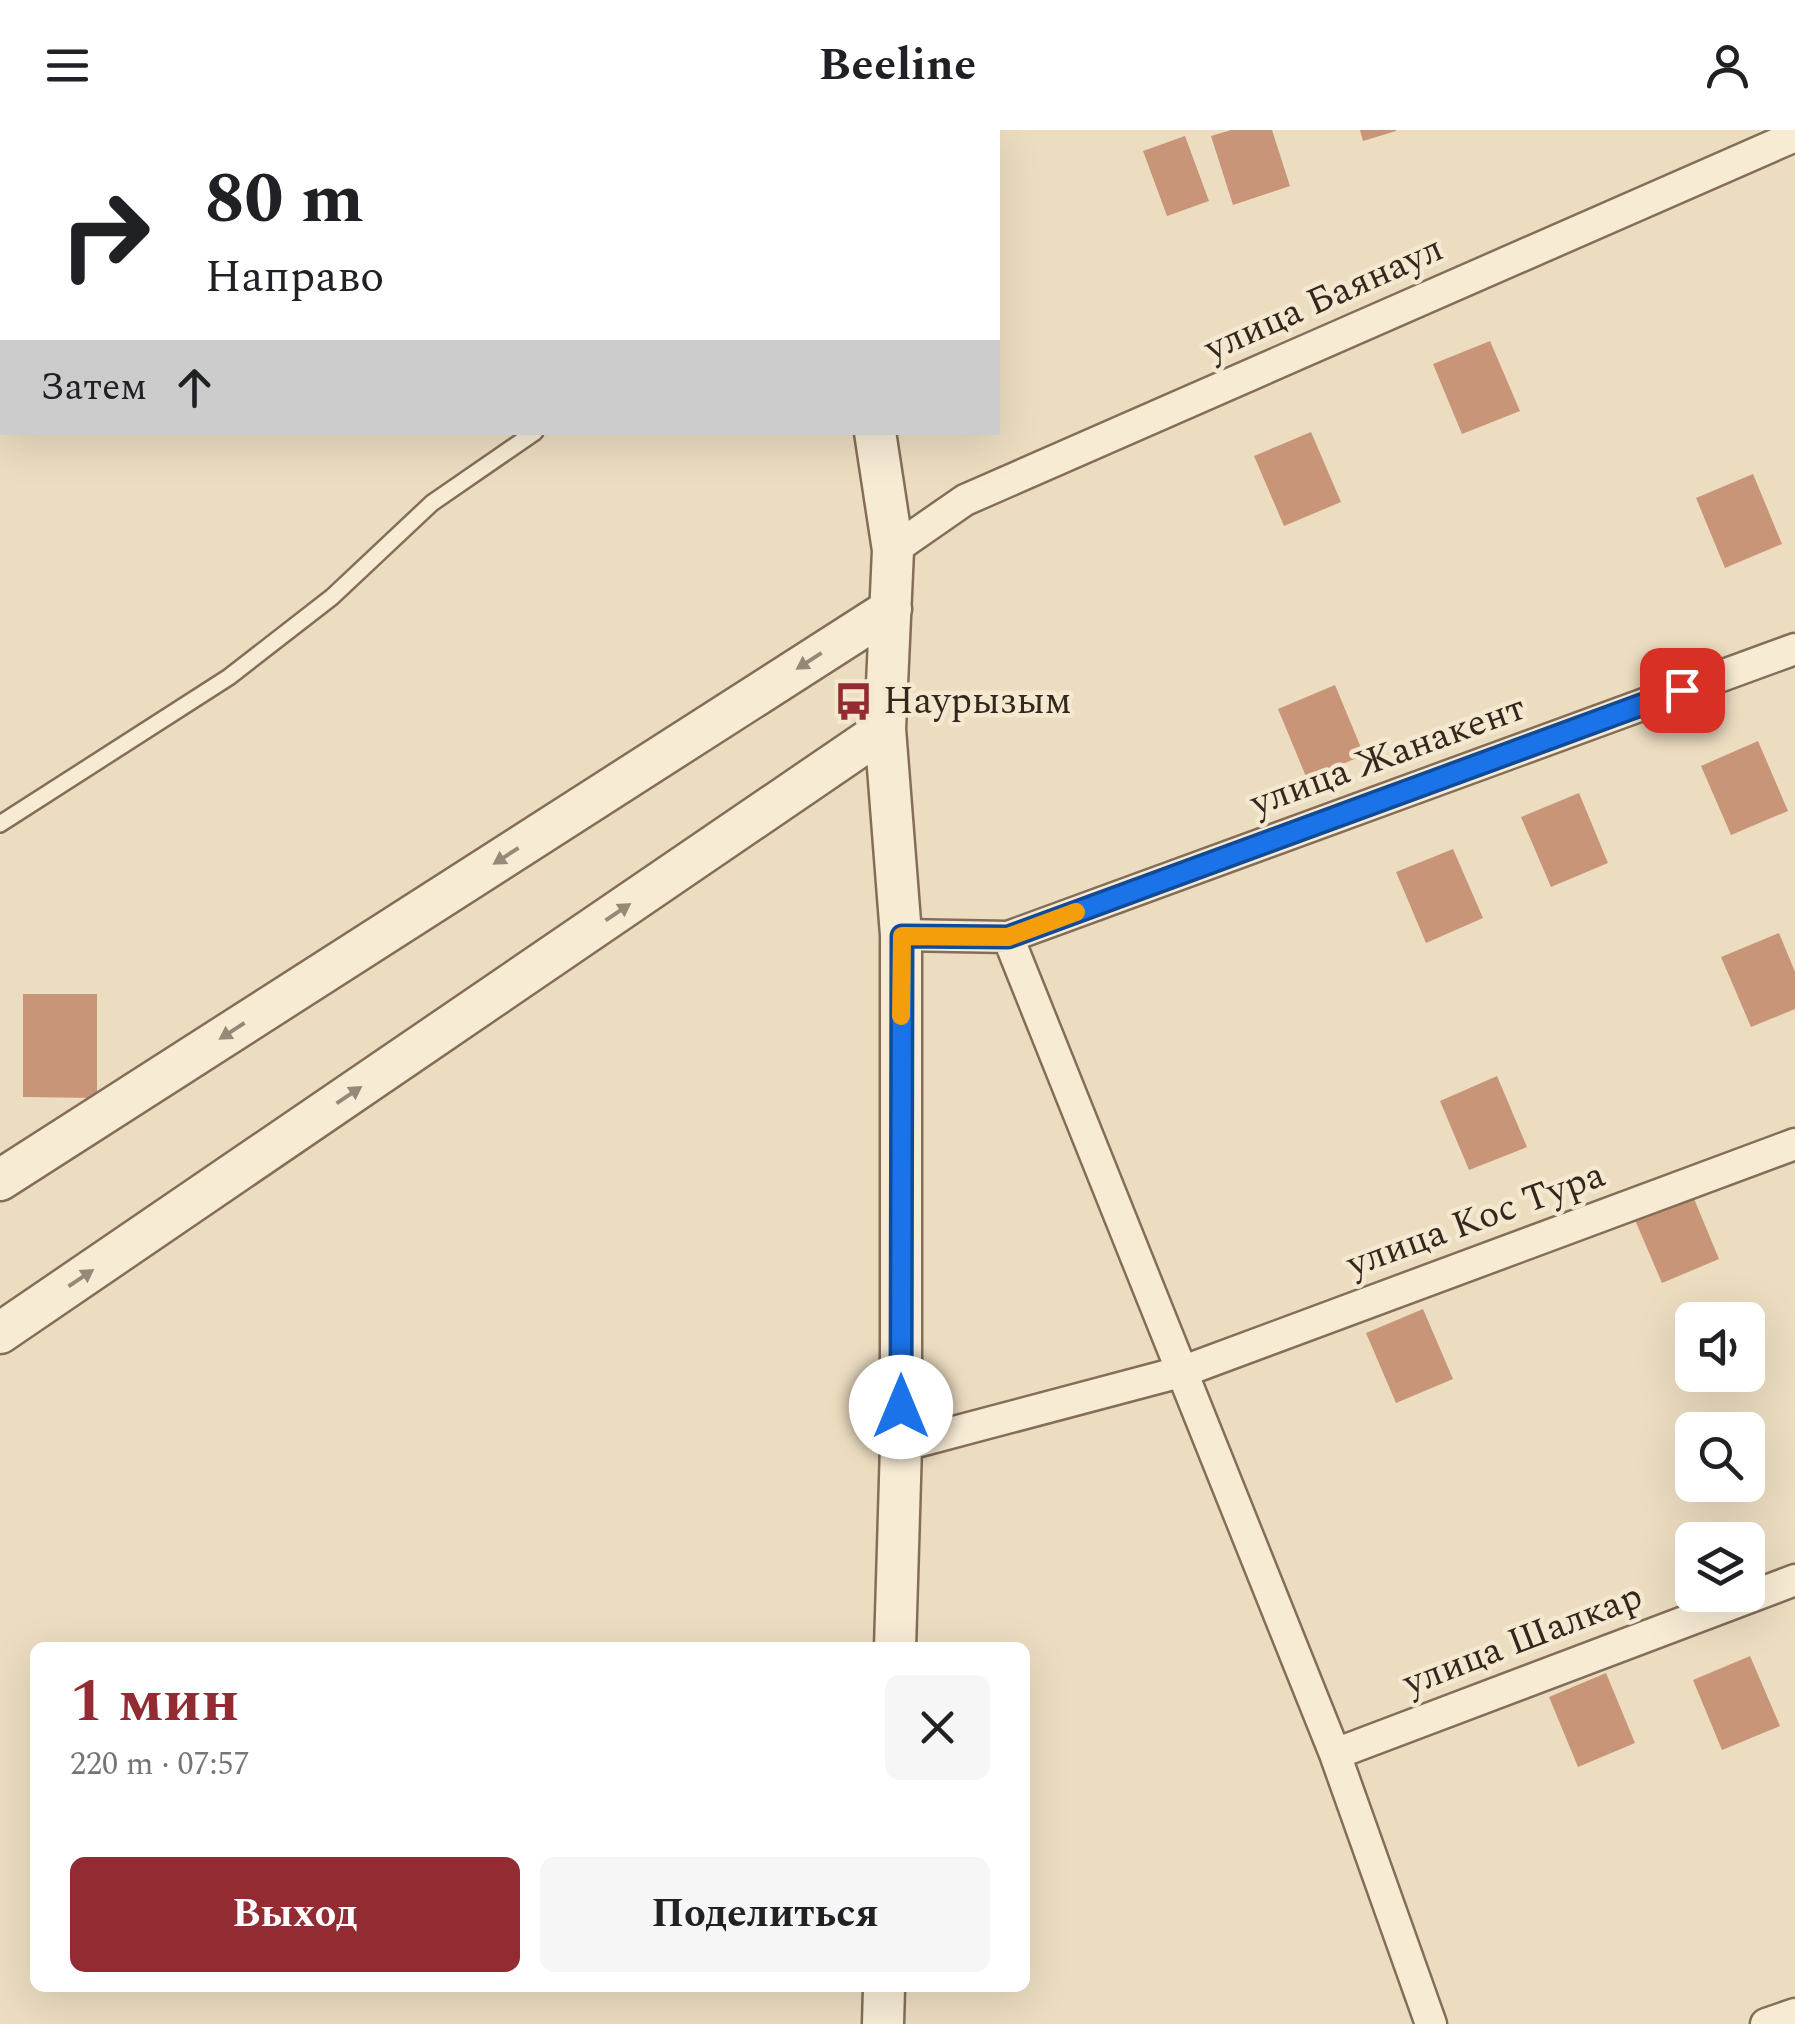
<!DOCTYPE html>
<html lang="ru">
<meta charset="utf-8">
<style>
body{margin:0;font-family:Spectral,serif;background:#f6f6f6;color:#202124;height:100vh;display:flex;flex-direction:column;font-size:38px;white-space:nowrap}
*{box-sizing:border-box;margin:0}
p{font-size:32px;color:#757577}
.icon{flex:none;width:55px;height:55px;fill:none;stroke:currentColor;stroke-width:2;stroke-linecap:round;stroke-linejoin:round}
.map{position:relative;flex:1;overflow:hidden}
.side{position:absolute;left:30px;top:1512px;width:1000px;height:350px;display:flex;flex-direction:column;background:#fff;border-radius:15px;box-shadow:0 10px 40px #0002}
.side>*{flex:none}
.banner{position:absolute;left:0px;top:0px;width:1000px;height:305px;box-shadow:0 10px 40px #0002;background:#fff;color:#202124;overflow:hidden}
.fabs{position:absolute;left:1675px;top:1172px;display:grid;gap:20px}
.fabs a{display:grid;place-items:center;width:90px;height:90px;border-radius:15px;background:#fff;box-shadow:0 10px 40px #0002;font-size:50px}
.pin{position:absolute;display:grid;place-items:center;width:85px;height:85px;color:#fff;margin:-42px;border-radius:20px;box-shadow:0 5px 15px #0006}
.me{position:absolute;width:110px;margin:-55px;rotate:0deg;stroke-linejoin:round;filter:drop-shadow(0 0 8px #0008)}
.turn{display:flex;align-items:center;gap:35px;height:210px;padding:0 40px;font-size:45px}
.turn .icon{width:130px;height:130px;stroke-width:2.5}
.turn b{display:block;font-size:70px;line-height:85px}
.then{display:flex;align-items:center;height:95px;padding:0 40px;background:#0003;gap:20px;font-size:38px}
.round{display:grid;place-items:center;flex:none;width:105px;height:105px;border-radius:15px;background:#f6f6f6}
.head{display:flex;align-items:center;justify-content:space-between;height:170px;padding:0 40px}
h1{font-size:60px;font-weight:700;line-height:75px;color:#922b32}
.button{display:flex;gap:20px;margin-top:auto;padding:20px 40px}
.button a{flex:1;height:115px;border-radius:15px;background:#922b32;color:#fff;font-size:40px;font-weight:700;line-height:115px;text-align:center}
.button a+a{background:#f6f6f6;color:#202124}
header{display:flex;justify-content:space-between;align-items:center;height:130px;padding:0 40px;background:#fff;font-size:45px;font-weight:700}
.map>svg:first-child{display:block}
.building{fill:#c99578}
.lines{fill:none;stroke-linecap:round;stroke-linejoin:round}
.service-casing{stroke:#856e59;stroke-width:20}
.minor-casing{stroke:#856e59;stroke-width:35}
.tertiary-casing{stroke:#856e59;stroke-width:45}
.service{stroke:#f7ebd4;stroke-width:15}
.minor{stroke:#f7ebd4;stroke-width:30}
.tertiary{stroke:#f7ebd4;stroke-width:40}
.oneway{fill:#968978}
.route-casing{stroke:#114b97;stroke-width:25}
.route{stroke:#1a73e8;stroke-width:18}
.slow{stroke:#f59e0b;stroke-width:18}
.labels{text-anchor:middle;dominant-baseline:central;stroke-width:9;stroke-linejoin:round;paint-order:stroke}
.street-label{font-size:38px;fill:#35271d;stroke:#f4e8d0}
.poi-label{font-size:38px;fill:#35271d;stroke:#f4e8d0;text-anchor:start}
</style>
<header><svg class="icon" aria-label="menu" viewBox="0 0 24 24"><path d="M4 6h16M4 12h16M4 18h16"/></svg>Beeline<svg class="icon" aria-label="person" viewBox="0 0 24 24"><circle cx="12" cy="8" r="4"/><path d="M4 21q1-7 8-7t8 7"/></svg></header>
<div class="map">
<svg width="1795" height="1894" viewBox="0 0 1795 1894">
<rect width="100%" height="100%" fill="#ecddc1"/>
<path class="building" d="M1231 0H1272L1290 56 1233 75 1211 6Z
M1360 0H1396V1L1363 11Z
M1185 6 1209 71 1167 86 1143 21Z
M1490 211 1520 281 1462 304 1433 234Z
M1311 302 1341 372 1284 396 1254 326Z
M1753 344 1782 414 1725 438 1696 368Z
M1335 555 1364 625 1307 649 1278 579Z
M1758 611 1788 681 1731 705 1701 636Z
M1579 663 1608 733 1551 757 1521 687Z
M1453 719 1483 788 1426 813 1396 742Z
M1779 803 1795 842V879L1751 897 1721 827Z
M23 864H97V968L23 967Z
M1497 946 1527 1017 1469 1040 1440 971Z
M1690 1059 1719 1129 1662 1153 1632 1083Z
M1423 1179 1453 1249 1396 1273 1366 1203Z
M1750 1526 1780 1596 1722 1620 1693 1550Z
M1606 1543 1635 1613 1578 1637 1549 1567Z"/>
<g class="lines">
<defs>
<path id="service" d="M0 694 229 547 332 467 432 373 535 302"/>
<path id="minor" d="M893 420 965 370 1795 6
M901 805 1008 807 1335 1624 1431 1894
M1008 807 1795 519
M901 1316 1184 1241 1795 1014
M1335 1624 1795 1450
M1766 1894 1795 1884"/>
<path id="tertiary" d="M832 0V2
M875 302 893 420 885 599 901 805V1316L895 1518
M0 1050 891 479
M0 1203 885 599
M883 1894 884 1858"/>
</defs>
<use href="#service" class="service-casing"/>
<use href="#minor" class="minor-casing"/>
<use href="#tertiary" class="tertiary-casing"/>
<use href="#service" class="service"/>
<use href="#minor" class="minor"/>
<use href="#tertiary" class="tertiary"/>
</g>
<defs><path id="oneway-solid" d="M-6-.8H1V-3.2L6.5 0L1 3.2V.8H-6Z" transform="scale(2.5)"/></defs>
<g class="oneway">
<use href="#oneway-solid" transform="translate(809 531) rotate(147)"/>
<use href="#oneway-solid" transform="translate(506 726) rotate(147)"/>
<use href="#oneway-solid" transform="translate(618 782) rotate(-34)"/>
<use href="#oneway-solid" transform="translate(232 901) rotate(147)"/>
<use href="#oneway-solid" transform="translate(349 965) rotate(-34)"/>
<use href="#oneway-solid" transform="translate(81 1148) rotate(-34)"/>
</g>
<g class="lines">
<defs>
<path id="route" d="M901 1277 902 806 1008 807 1682 560"/>
</defs>
<use href="#route" class="route-casing"/>
<use href="#route" class="route"/>
<path class="slow" d="M901 886 902 806 1008 807 1076 782"/>
</g>
<defs>
<symbol id="bus-bare" viewBox="-9 -9 18 18"><path d="M-5-6H5V4H4V6H2V4H-2V6H-4V4H-5ZM-3.5-4V0h7V-4ZM-3.5 1.2v1.5H-2V1.2ZM2 1.2v1.5H3.5V1.2Z" fill="#922b32" stroke="#f4e8d0" stroke-width="2.5" paint-order="stroke"/></symbol>
</defs>
<g fill-rule="evenodd">
<use href="#bus-bare" x="826" y="544" width="55" height="55"/>
</g>
<g class="labels">
<g class="street-label">
<text transform="translate(1324 169) rotate(-24)">улица Баянаул</text>
<text transform="translate(1388 626) rotate(-20)">улица Жанакент</text>
<text transform="translate(1476 1090) rotate(-20)">улица Кос Тура</text>
<text transform="translate(1523 1510) rotate(-21)">улица Шалкар</text>
</g>
<g class="poi-label">
<text x="883" y="572">Наурызым</text>
</g>
</g>
</svg>
<div class="fabs">
<a><svg class="icon" aria-label="sound" viewBox="0 0 24 24"><path d="M4 9h4l5-4v14l-5-4H4zM17 9q2 3 0 6"/></svg></a>
<a><svg class="icon" aria-label="search" viewBox="0 0 24 24"><circle cx="10" cy="10" r="6"/><path d="M15 15l6 6"/></svg></a>
<a><svg class="icon" aria-label="layers" viewBox="0 0 24 24"><path d="M12 4l9 5-9 5-9-5zM3 14l9 5 9-5"/></svg></a>
</div>
<div class="pin" style="left:1682px;top:560px;background:#d93025"><svg class="icon" aria-label="arrive" viewBox="0 0 24 24"><path d="M6 21V4h12l-3 4 3 4H6"/></svg></div>
<svg class="me" style="left:901px;top:1277px" viewBox="-20 -20 40 40"><circle r="19" fill="#fff"/><path d="M0-13L10 11 0 6-10 11z" fill="#1a73e8"/></svg>
<div class="banner">
<div class="turn"><svg class="icon" aria-label="right" viewBox="0 0 24 24"><path d="M7 20v-9h11M14 6l5 5-5 5"/></svg><div><b>80 m</b>Направо</div></div>
<div class="then">Затем<svg class="icon" aria-label="ahead" viewBox="0 0 24 24"><path d="M12 20V5M6 11l6-6 6 6"/></svg></div>
</div>
<section class="side">
<div class="head"><div><h1>1 мин</h1><p>220 m · 07:57</p></div><a class="round"><svg class="icon" aria-label="close" viewBox="0 0 24 24"><path d="M6 6l12 12M18 6L6 18"/></svg></a></div>
<div class="button"><a>Выход</a><a>Поделиться</a></div>
</section>
</div>
